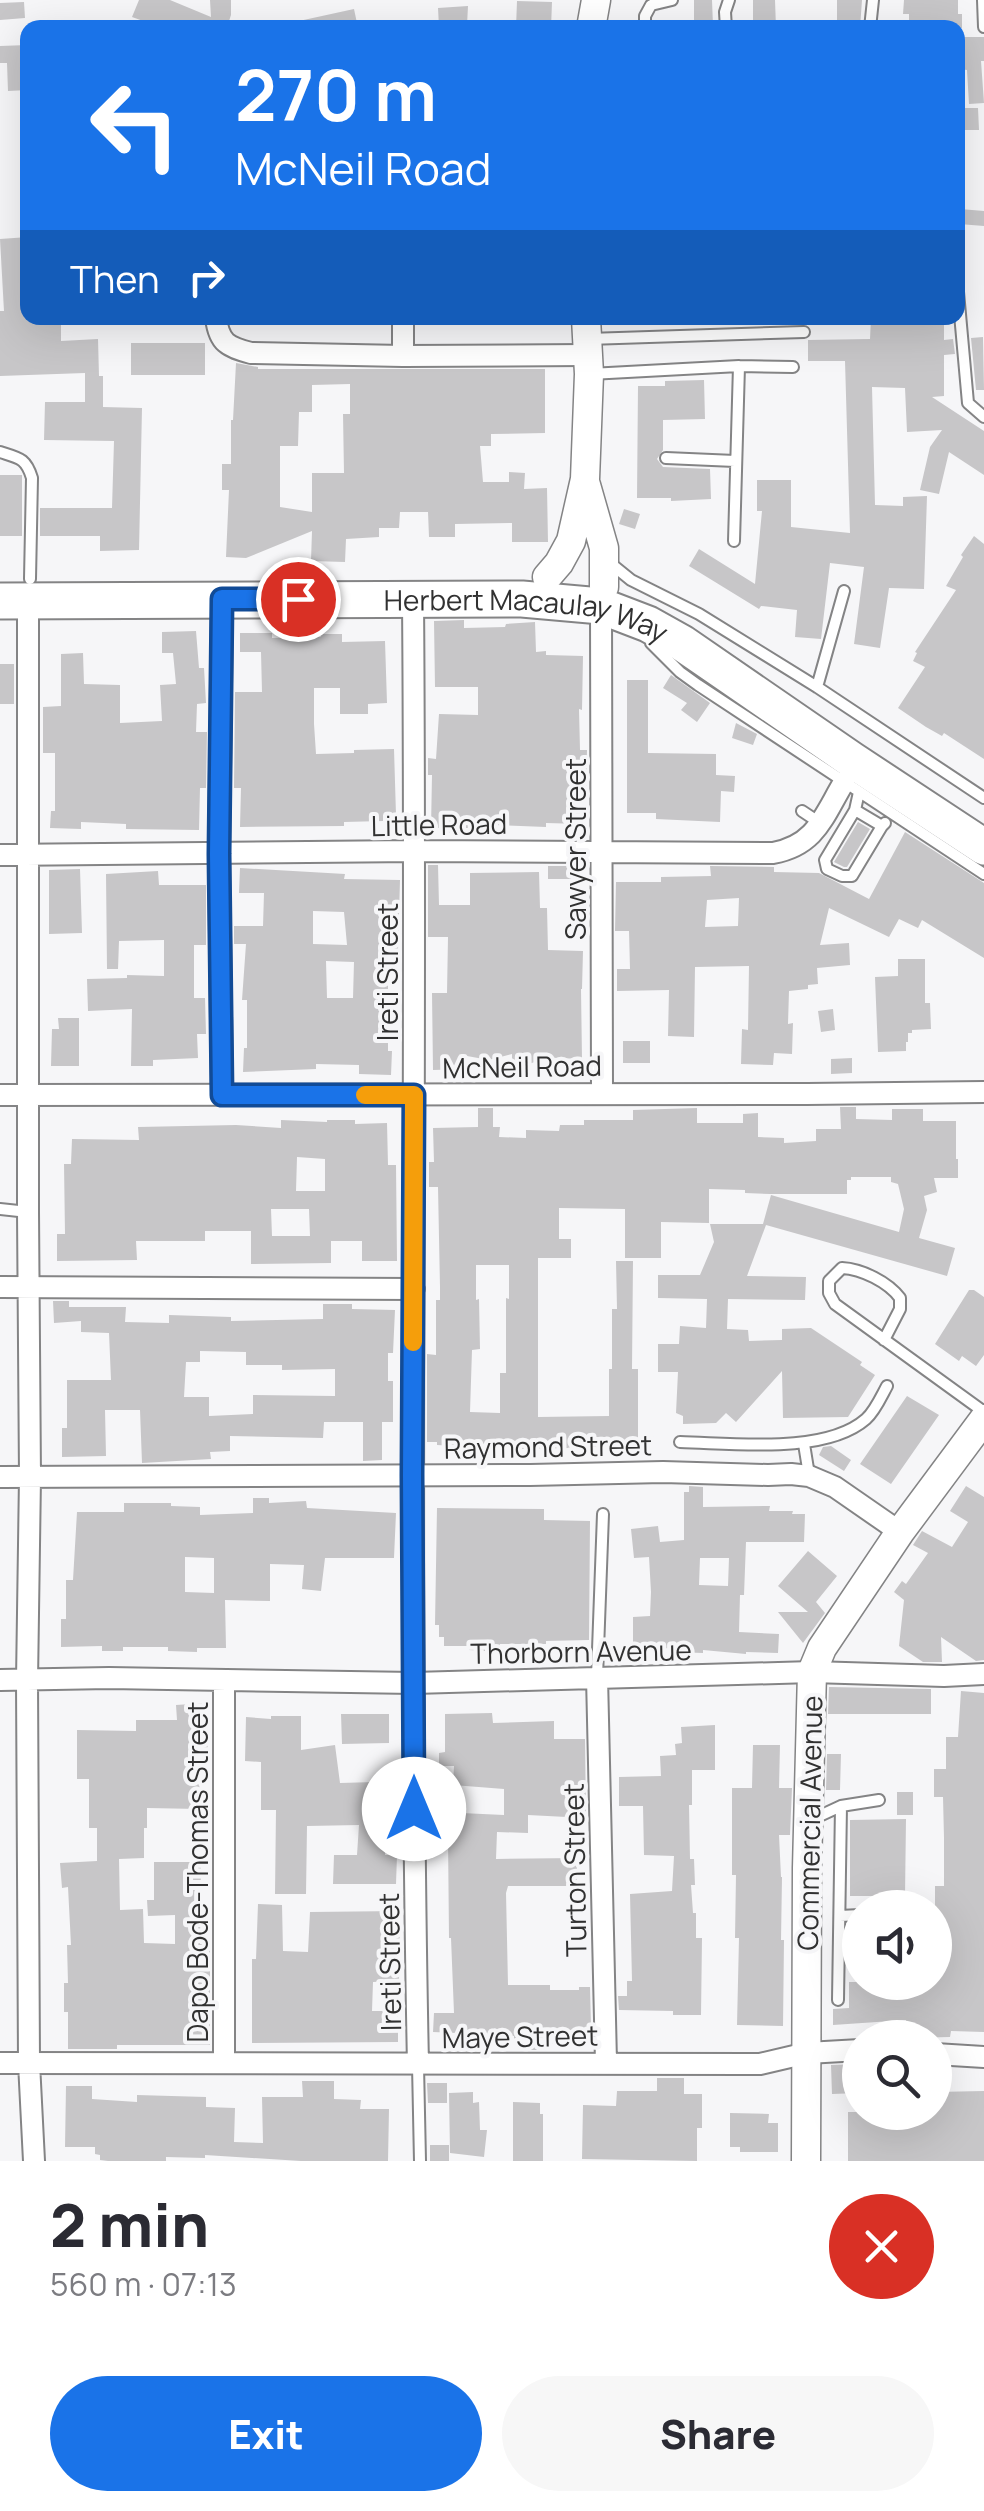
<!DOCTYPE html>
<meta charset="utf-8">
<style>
body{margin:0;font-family:Manrope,sans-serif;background:#f7f7f7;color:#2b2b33;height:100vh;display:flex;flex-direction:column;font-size:38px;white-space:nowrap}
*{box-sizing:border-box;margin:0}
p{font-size:32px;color:#7c7c81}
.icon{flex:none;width:55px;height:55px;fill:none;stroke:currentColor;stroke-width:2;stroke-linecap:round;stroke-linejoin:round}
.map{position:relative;height:2161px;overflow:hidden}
.details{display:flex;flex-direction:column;background:#fff;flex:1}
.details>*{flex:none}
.hud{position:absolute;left:20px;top:20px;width:945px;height:305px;border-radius:20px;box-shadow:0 10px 40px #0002;background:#1a73e8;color:#fff;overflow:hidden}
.buttons{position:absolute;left:842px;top:1890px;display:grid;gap:20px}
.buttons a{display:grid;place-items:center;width:110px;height:110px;border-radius:50%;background:#fff;box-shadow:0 10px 40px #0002;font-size:50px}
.pin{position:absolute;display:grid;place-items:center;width:85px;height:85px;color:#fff;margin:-42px;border:5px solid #fff;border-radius:50%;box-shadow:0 2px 10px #0007}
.me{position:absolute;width:110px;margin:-55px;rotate:0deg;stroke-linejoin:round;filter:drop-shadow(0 0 8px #0008)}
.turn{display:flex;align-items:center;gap:35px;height:210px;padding:0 50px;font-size:45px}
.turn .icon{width:130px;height:130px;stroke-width:2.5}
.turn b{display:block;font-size:70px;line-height:85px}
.then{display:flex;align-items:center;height:95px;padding:0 50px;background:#0003;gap:20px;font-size:38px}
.round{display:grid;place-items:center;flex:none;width:105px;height:105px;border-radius:52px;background:#f7f7f7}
.head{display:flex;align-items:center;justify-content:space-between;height:170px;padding:0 50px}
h1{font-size:60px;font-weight:800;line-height:75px}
.button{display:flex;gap:20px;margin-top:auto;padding:20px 50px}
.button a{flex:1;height:115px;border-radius:60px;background:#1a73e8;color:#fff;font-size:40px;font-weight:800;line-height:115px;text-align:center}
.button a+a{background:#f7f7f7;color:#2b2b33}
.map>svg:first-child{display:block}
.building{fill:#c7c6c8;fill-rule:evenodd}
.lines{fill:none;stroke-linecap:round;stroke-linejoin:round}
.service-casing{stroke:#848485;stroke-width:14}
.minor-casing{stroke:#848485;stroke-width:24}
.tertiary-casing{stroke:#848485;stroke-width:31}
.trunk-casing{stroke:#848485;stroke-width:39}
.service{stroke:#fff;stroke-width:10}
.minor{stroke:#fff;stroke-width:20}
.tertiary{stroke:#fff;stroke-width:28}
.trunk{stroke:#fff;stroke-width:35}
.route-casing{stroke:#114b97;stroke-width:25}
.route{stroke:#1a73e8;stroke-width:18}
.slow{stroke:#f59e0b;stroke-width:18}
.labels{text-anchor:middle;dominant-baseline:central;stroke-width:8;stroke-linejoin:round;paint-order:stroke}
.street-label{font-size:28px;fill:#313131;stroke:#f6f6f8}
</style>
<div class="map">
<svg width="984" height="2161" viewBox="0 0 984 2161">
<rect width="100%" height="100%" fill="#f6f6f8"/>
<path class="building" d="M139 0H170L211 17 210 0H231V15L228 24 235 27 144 28 146 22 132 17Z
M694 0H712L713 26 694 27Z
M753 0H775L776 28H753Z
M837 0H862L860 28H837Z
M904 0H958V14H962V28L909 26V14H903Z
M517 1 552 2 551 28H516Z
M24 2 25 18 0 20V3Z
M468 6 467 25 439 27 438 8Z
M354 9 358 28H299V21Z
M958 37H984V61H981L984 103 969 104 967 70 958 69Z
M28 45V90L8 91 7 63H0V46Z
M958 108H978L979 130H963V128H958Z
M960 209 984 211V226L959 224Z
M28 237V318H61V341L98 339 99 376H103V407L142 408 139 550 100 551V536H40V508H112L114 441 44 440 45 402H85V373L0 376V311H4L0 239Z
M871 318H944V340L953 339 955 354 944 355V396L932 397 984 431V475L949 452 939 494 920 490 930 447 942 430 907 432 905 388 872 387 875 505 903 506V497L927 496 924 589 889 588 880 648 854 644 864 567 830 563 821 639 795 637 797 610 761 606 759 609 689 566 699 549 755 584 762 511H757V480H791V527L850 533 845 361H808V340L870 339Z
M983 337 984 390H976L971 338Z
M131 343H205V375H131Z
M236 363 258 367V369H545V433L491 434V446H480L483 482H509V472L525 473 524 489 547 488 548 542H512V523L455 524V537H429L428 512H400L399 528H379V537L346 539 345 562 311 561 312 531 246 558 226 557 229 490H222V464H231V420H233ZM350 384V414H343L344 473H312V512L280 507V446H298L299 412H312V385Z
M704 380 705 419 663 420V450L657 459 663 467 710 469 711 499 671 501V498H637L638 386H665V381Z
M0 475H22V536H0Z
M624 509 640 514 635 529 619 524Z
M974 536 984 544V759L944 733 942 736 926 727 898 708 925 667 913 661 917 653 915 652 956 590 946 586 963 557 961 555Z
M464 620V628L505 627 506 624 535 622 536 652 546 651V655L583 656 582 710 579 709 580 750H587L586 795H583L582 824 546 823V827L494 825 493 828H463V833L439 832V828H431L432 775H428V758L436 759 439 714 478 715V687H435L434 621Z
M196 631 199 668H204L206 703 197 704 196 732H207L206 788H200L199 830 126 829V824L81 822V829L50 828 51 811H55V753H43V707L61 706V654L83 653 84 684 120 685V723L162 721 160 685 176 684 173 653H162V632Z
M240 633H272V638L321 637 320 634H342V642L385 641 387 703 368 704V714H340V688H314V724L316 754 354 753V750L394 749 396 815H383V821L344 822V826L240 827 241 788H234L235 692H262L261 652H240Z
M0 664H14V704H0Z
M671 675 710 703 697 722 681 710 687 703 663 688Z
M627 680H648V753L716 754V775L735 776 734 792 721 791 720 822 656 819V813H627Z
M736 723 757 734 753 745 732 738Z
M858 822 870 829 847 867H844L834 862Z
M905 832 984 883V958L922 920 918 928 899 919 889 937 829 908 820 945 849 943 850 965 817 968 818 984 808 985V989L789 991 788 1024 793 1023 792 1054 774 1053 773 1065 741 1064 742 1029 748 1030 749 966 695 967 694 1037 668 1036 669 990 617 991V969H630L629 931H615L616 882H661V877L711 876 710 866 774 867V872L819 873 869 899ZM739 898 738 926 705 927 707 900Z
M428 865H438L439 905H470V873L539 872 540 908H547L548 950 583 951 582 989H581L582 1059 535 1057V1062L525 1065 512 1062V1054L489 1060 467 1056V1069L433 1070 432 993H447L448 937H428Z
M548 866H580L578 879H548Z
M240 868 345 874 344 879 400 880 398 950 388 949V1051H392L391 1075 359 1074V1065L316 1064V1069L243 1072 244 1048H247V1000H242L246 944H234V926H263L264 893H239ZM313 911 344 912 347 945 313 944ZM326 961 354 962 353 998H327Z
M80 869 82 933 49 934V870Z
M158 871 159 885H206V945H194V998H205L206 1034H197L198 1058 153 1060V1066H131L132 1009 88 1011 87 979 127 978V975L164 976V940L119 941 118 969H107L106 874Z
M898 959H925V1003H930L931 1029 912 1030V1033H908V1042H906V1051L878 1052 875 977 898 976Z
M833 1009 835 1030 821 1032 818 1011Z
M58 1018H79V1066H51L52 1029H59Z
M623 1041H650V1063H623Z
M852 1058V1073L831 1074V1059Z
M840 1107H856V1119L892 1120V1109H923V1121H956V1159H958V1178H934L937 1192 924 1196 927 1210 919 1238 955 1248 947 1276 766 1225 747 1276 806 1277 805 1300 728 1299 727 1329 748 1330 749 1341 782 1340V1329L811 1328 862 1362 860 1365 875 1375 848 1417 783 1418 782 1371 736 1422 726 1413 716 1423 683 1424V1416L676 1413 678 1372H658V1344H679L680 1326 706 1328 707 1299 658 1298V1275H700L714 1242 710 1224H763L771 1195 899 1232 904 1209 898 1184 891 1182V1177H851V1180H847V1194H770L745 1193V1190L709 1189V1223L661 1222V1258H625V1209L559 1208V1239H571V1258H538V1417L609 1416V1369H612V1309H617L616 1261H633L632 1369H638V1447L511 1449 437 1445V1442H427V1354L436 1355V1300H440V1287L438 1187H429V1162H434L433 1128 478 1127V1108H493V1127H500L499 1137 526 1138V1130L559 1131 560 1125H584V1120H633V1110L697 1108V1123H743V1114L758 1113V1137L784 1138V1143L816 1141V1129H841ZM476 1265H509V1299L506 1298V1373H500V1413L470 1412 472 1350 480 1349 479 1299 476 1300Z
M281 1120 327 1122V1120H355V1124L387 1123 388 1165H396L397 1261H362V1241H331V1263L251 1264V1231H205V1241H136L137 1260 57 1261V1234H65L64 1164H71L72 1139 139 1140 138 1127 236 1125 281 1128ZM297 1157 325 1159V1191H296ZM271 1209H309L310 1236H272Z
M969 1290H974L984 1297V1355L976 1366 962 1356 959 1361 935 1344Z
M53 1301H69V1307H126L125 1322 169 1323V1315L231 1317V1321L323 1319V1304H352V1309L395 1310 393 1353H388V1381H393V1422H382V1460L363 1461V1422H324L323 1438 230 1436V1451L210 1452 211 1459 142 1463 140 1410H105L106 1456 62 1457V1428H67V1380H111L109 1333 81 1332V1321L54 1323ZM200 1351 246 1352V1365H282V1370L335 1369V1396L253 1395V1414L209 1416V1397H184L186 1362H200Z
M907 1396 939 1415 891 1484 860 1464Z
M831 1446 851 1460 844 1471 819 1455 823 1447Z
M689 1486 703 1487V1507L770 1506 769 1511H793L792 1514H805L804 1542H746L744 1595H740L739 1632 779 1634 778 1653 746 1652V1654L703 1650V1653L675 1652V1648L633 1649V1617L650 1616 651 1592 649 1557 634 1558 631 1529 658 1526 660 1542 684 1540V1492H689ZM700 1558H729L728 1586 699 1585Z
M966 1486 984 1497V1660L976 1661 941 1637 942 1662H923L899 1646 904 1600 894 1592 902 1581 906 1584 928 1553 913 1545 922 1531 952 1547 968 1522 950 1511Z
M253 1498H269V1503L306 1501 307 1508 396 1513 394 1558H325L321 1591 302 1589 304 1565 270 1564V1601L225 1600 226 1648H197V1652L168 1651V1647H123V1651H102V1646L61 1647V1619H66V1580H73L77 1512H124V1503H171V1506L200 1507V1515L253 1513ZM185 1557 214 1558V1593L185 1592Z
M437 1508 544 1509V1520L590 1521 589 1640 546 1641V1644H500V1649L485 1648V1651L469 1650V1646H444V1637H439V1625H435Z
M808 1551 837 1576 816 1602 825 1613 803 1643 778 1612H808L778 1586Z
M829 1687 931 1689V1714H828Z
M961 1691 984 1693V2032L951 2031 950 2037 907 2038 906 2020 833 2025V2009L849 2008V1982H935V1886H944V1838L943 1797H934V1769H946V1737H958Z
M206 1703 208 1756 200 1757 199 1809 147 1808V1828H144V1858L119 1859 120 1910 143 1909 144 1943 175 1944V1915L148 1916 147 1900H154V1862H201L200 1944H210V2045H117V2049H68V2012H64V1983H68L67 1945H71L68 1887 62 1888 60 1863 97 1861V1828H89V1779H77V1730L136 1731V1720H177L176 1705Z
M492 1713 493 1723 554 1721V1739H585L586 1818 528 1815V1833L497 1832 496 1859 577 1858V1886H508L506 1893 508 1985H550V1990H579V1987H590L591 2027H585V2031L555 2030V2044H550V2050H522V2042H514V2036L496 2035 495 2041 477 2040 478 2034 433 2032 434 2013H454L451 1938H449L448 1837H439L440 1812 504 1815V1789L453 1785 454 1766H439V1753L445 1752V1714Z
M341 1714H389V1743L342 1744Z
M271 1716H301V1750L335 1745 340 1783 375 1782V1822H387L385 1855H397L396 1884H333L334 1855H357L359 1825 307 1826 306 1894H275L276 1810H261V1762L245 1761 246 1717 271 1719Z
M715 1725V1770H692V1805H689L690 1859H694L695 1885H691L693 1913H696V1938H702L701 2015H673V2011L619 2010 618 1996H627V1981H632L630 1894 672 1891 674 1856 644 1855 643 1806H619V1777L661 1776 660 1756 676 1755 675 1744 682 1743 681 1727Z
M753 1745H780L779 1788H792L790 1835H779L781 1877H782L781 1940H784L783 2026 737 2025 739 1938H735L736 1875H732V1788H752Z
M827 1754H841L840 1790H826Z
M897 1792H913V1815H897Z
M906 1819 905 1896H850V1820Z
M258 1904 282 1905 283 1951 308 1952 310 1912 400 1911 399 1981 373 1982 372 2011H398V2042L252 2043V1959H256Z
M860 2064V2093L832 2094 831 2065Z
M657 2078H684V2094H702V2128H697V2161L582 2159 583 2105 616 2106 617 2091H657Z
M302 2081H334V2099L361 2100 360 2109H389L388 2161H301L205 2155V2158L166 2157V2161H108L100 2160V2155L95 2154V2147H65L66 2086H92V2099L137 2102V2095L206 2097V2107L235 2108 234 2142 263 2143 262 2097H303Z
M427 2083H447V2103H428Z
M984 2091V2161H848V2112H935V2092Z
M473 2092V2103L479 2102 480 2130H487L484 2157 450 2153 449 2093Z
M513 2102 540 2103V2114H543V2161H513Z
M730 2113 769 2114 768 2123H778V2152H740V2147H730Z
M430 2145H449V2161H430Z"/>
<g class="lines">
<defs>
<path id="service" d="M983 0 984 27
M645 28V16L651 5 672 0
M726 28 725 12 729 0
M870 28 873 0
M958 292 968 403 984 417
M588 339 804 332
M590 374 739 366 793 367
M0 452C19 458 26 458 32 478L30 579
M666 458 735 461
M734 541 739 366
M610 563 631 580 699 614 817 687 984 798
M651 643 680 672 698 685 984 874
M817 687 844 591
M859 792 855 810 882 826 885 823
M855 810 825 860 827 869 842 876H852L882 826
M802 811 820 823
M0 1209 28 1212
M884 1340 900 1309V1298C888 1282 862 1269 842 1268L829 1281V1293L835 1304 984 1412
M680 1442C732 1443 825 1455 866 1419 875 1411 881 1397 887 1386
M804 1444 809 1475
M597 1677 603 1514
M813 1819 841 1806 879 1800
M840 1916 860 1915
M838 2000 841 1806
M418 2065 420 2161"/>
<path id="minor" d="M216 318C219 343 228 347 251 353L403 356 587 355
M403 318V356
M413 599C417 1088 408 1576 418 2065
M28 602V1212L30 1477 27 1681 29 2063 34 2161
M601 606 602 1093
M0 855 415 851 773 853C816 845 823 817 844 782
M0 1095 807 1094 984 1092
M222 1095 219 854 222 599
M0 1287 414 1289
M0 1477 530 1475 663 1472 768 1475 791 1474 809 1476 835 1487 900 1532
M597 1677 606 2062
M0 1680 109 1678 414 1683 812 1672 944 1676 984 1674
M935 2054 984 2057
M0 2063 760 2064 807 2053 860 2050
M224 2063V1681"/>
<path id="tertiary" d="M591 28 596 0
M586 485 604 548V587
M547 577 559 563 571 541 585 479 589 374 586 318
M806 2161 807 1868 812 1672 822 1648 900 1532 984 1419"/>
<g id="trunk">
<path id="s1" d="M0 601 522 599 601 606 648 624 682 643 852 760 984 847"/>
</g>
</defs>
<use href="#service" class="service-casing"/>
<use href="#minor" class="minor-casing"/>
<use href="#tertiary" class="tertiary-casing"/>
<use href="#trunk" class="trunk-casing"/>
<use href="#service" class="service"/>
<use href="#minor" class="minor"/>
<use href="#tertiary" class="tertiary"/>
<use href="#trunk" class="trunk"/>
</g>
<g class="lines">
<defs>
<path id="route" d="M298 599H222L219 854 222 1095H414L412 1475 414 1809"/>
</defs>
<use href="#route" class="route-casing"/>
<use href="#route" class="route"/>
<path class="slow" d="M365 1095H414L413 1342"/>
</g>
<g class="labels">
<g class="street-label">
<text stroke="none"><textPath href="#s1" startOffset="528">Herbert Macaulay Way</textPath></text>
<text transform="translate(439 824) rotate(-1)">Little Road</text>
<text transform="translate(575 849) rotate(-90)">Sawyer Street</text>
<text transform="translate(387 972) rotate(-90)">Ireti Street</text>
<text transform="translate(522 1066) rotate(-1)">McNeil Road</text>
<text transform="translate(548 1446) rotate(-1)">Raymond Street</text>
<text transform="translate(581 1651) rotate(-1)">Thorborn Avenue</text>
<text transform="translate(809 1823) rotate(-89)">Commercial Avenue</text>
<text transform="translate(574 1870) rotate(-91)">Turton Street</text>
<text transform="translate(197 1872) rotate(-90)">Dapo Bode-Thomas Street</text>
<text transform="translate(389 1962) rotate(-91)">Ireti Street</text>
<text transform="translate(520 2036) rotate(-1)">Maye Street</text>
</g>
</g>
</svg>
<div class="buttons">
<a><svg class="icon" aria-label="sound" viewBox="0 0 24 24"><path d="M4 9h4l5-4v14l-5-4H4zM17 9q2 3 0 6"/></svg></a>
<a><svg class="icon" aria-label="search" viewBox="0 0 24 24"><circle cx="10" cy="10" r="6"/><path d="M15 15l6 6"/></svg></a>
</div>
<div class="pin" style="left:298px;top:599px;background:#d93025"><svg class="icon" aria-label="arrive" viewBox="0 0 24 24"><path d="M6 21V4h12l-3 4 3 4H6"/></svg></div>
<svg class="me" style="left:414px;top:1809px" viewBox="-20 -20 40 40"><circle r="19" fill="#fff"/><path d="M0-13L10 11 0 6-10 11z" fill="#1a73e8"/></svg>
<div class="hud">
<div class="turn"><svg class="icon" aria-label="left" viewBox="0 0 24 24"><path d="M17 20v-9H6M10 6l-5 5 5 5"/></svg><div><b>270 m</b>McNeil Road</div></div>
<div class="then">Then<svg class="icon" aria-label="right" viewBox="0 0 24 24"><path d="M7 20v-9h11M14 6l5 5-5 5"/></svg></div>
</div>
</div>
<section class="details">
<div class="head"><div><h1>2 min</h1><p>560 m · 07:13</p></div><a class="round" style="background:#d93025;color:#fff"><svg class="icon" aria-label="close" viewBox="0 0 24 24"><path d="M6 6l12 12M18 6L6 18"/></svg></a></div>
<div class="button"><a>Exit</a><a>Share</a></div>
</section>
